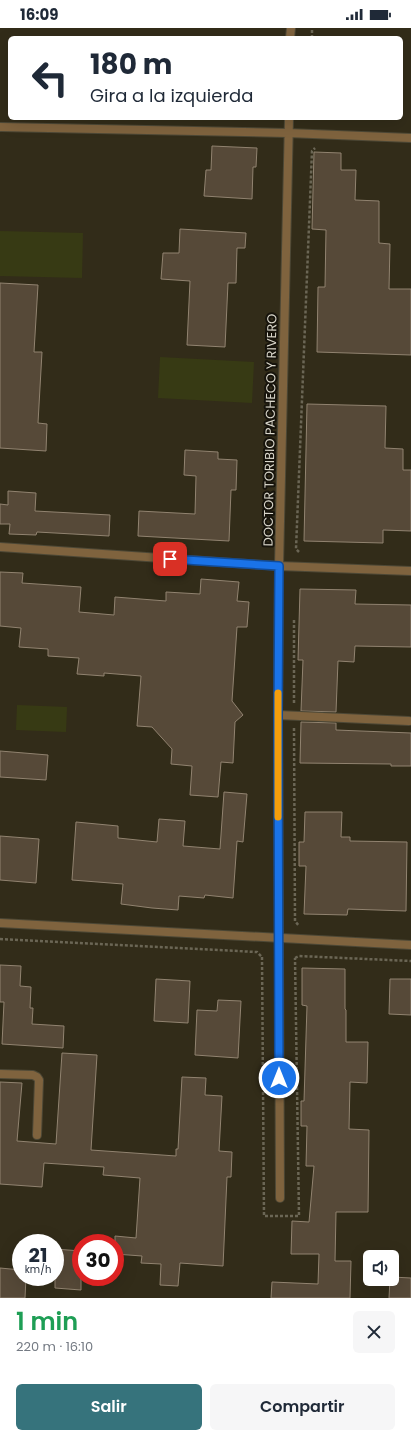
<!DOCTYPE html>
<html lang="es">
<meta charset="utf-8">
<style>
body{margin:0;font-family:Poppins,sans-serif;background:#f6f6f7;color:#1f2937;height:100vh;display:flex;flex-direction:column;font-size:15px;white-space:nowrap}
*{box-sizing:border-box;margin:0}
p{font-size:13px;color:#747a83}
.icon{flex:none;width:22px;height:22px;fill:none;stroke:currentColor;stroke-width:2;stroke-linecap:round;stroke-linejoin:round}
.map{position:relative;height:1270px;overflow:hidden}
.panel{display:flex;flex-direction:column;background:#fff;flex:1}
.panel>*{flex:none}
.top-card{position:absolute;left:8px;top:8px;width:395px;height:84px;border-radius:6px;box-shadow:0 4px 16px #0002;background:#fff;color:#1f2937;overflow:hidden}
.fabs{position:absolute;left:363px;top:1222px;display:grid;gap:8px}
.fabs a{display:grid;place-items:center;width:36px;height:36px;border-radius:6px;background:#fff;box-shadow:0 4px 16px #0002;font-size:20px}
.speed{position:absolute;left:12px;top:1206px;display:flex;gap:8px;font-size:20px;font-weight:700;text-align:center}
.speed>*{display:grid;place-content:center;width:52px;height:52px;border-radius:50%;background:#fff;box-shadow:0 4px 16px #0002;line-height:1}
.speed small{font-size:10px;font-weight:400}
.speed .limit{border:6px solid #d22;background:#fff;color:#111}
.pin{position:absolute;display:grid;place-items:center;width:34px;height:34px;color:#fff;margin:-17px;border-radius:8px;box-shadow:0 2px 6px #0006}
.me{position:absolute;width:44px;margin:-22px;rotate:0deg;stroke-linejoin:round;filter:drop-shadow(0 0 3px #0008)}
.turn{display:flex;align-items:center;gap:14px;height:84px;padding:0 16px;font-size:18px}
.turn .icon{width:52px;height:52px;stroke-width:2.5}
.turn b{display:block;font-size:28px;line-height:34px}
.round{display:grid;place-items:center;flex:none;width:42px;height:42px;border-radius:6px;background:#f6f6f7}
.overview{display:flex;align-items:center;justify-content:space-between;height:68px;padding:0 16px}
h1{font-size:24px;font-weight:600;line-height:30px;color:#1e9e55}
.primary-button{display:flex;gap:8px;margin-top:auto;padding:8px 16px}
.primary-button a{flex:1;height:46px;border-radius:6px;background:#36737c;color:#fff;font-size:16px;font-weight:600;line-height:46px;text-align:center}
.primary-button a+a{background:#f6f6f7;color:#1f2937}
.status{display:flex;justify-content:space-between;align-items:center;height:28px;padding:0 20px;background:#fff;direction:ltr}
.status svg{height:11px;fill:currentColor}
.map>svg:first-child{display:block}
.green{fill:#373a14}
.building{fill:#564938;stroke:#918370}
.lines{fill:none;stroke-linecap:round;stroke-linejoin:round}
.service-casing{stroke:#4d4836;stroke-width:10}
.minor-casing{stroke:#4d4836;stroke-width:10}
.tertiary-casing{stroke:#4d4836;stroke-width:10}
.path{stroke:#6b6655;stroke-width:2.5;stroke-dasharray:3 2;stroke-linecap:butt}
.service{stroke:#7f633e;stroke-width:8}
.minor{stroke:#7f633e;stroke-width:8}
.tertiary{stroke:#7f633e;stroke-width:8}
.route-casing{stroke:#114b97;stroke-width:10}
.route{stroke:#1a73e8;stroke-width:7}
.slow{stroke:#f59e0b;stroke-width:7}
.labels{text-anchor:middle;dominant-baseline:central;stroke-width:4;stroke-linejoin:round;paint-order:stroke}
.street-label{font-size:13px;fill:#dbd8cc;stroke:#17140c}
</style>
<div class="status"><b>16:09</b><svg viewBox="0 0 49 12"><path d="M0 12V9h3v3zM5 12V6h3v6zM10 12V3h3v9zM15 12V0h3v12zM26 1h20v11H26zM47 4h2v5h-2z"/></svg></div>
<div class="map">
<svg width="411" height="1270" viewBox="0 0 411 1270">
<rect width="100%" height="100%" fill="#322c19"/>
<path class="green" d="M0 203 83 205 82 250 0 248Z
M160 329 254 334 252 375 158 370Z
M17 677 67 679 66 704 16 702Z"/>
<path class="building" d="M212 118 257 120 256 139H253L252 171 204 168 206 142H211Z
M314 124 341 125V142H356L355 172 379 173V215L390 216 389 261H411V327L317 324 318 259H325L326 202 312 201Z
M180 201 246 205 245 220H237L236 255H228L225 319 187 317 190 253 161 251 163 225H179Z
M0 255 38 257 34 324H42L38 395 47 396 46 423 0 420Z
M307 376 386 378 385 420 403 421V442H411V503L383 502V515L304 513Z
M185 422 218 424V431L237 432 236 462H231L229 513 138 508 139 483 195 486 196 448 184 447Z
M8 463 36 465 35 483 110 487 109 508 37 504 36 507 9 506 10 496H0V476L8 477Z
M0 544 23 545 22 555 81 559 79 584 114 587 115 569 166 573V564L200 566 201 551 239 554 237 573 249 574 247 599H237L232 673 243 687 235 694 233 735 221 734 218 769 190 767 192 738 171 736 172 721 152 699 137 698 141 648 104 645V648L77 646 79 630 48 628V621L19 619 21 600 0 598Z
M300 561 356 562 355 576 411 577V619L355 618 354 634 338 633 336 684 301 683 303 632H298Z
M301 694 336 695V702L411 705V738H391V736L300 735Z
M0 723 48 727 46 752 0 749Z
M224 764 247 766 243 814 237 813 233 870 205 867 204 870 179 868 178 882 152 880 121 876 123 856 72 852 76 794 118 798V810L157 814 159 791 185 793 183 818 220 821Z
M305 784H342L341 809H350V813L407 814 406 883 348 881 347 887 304 886 306 838H299V814H304Z
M0 808 39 811 36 855 0 852Z
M0 937 21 938 20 958 31 959 30 980H33L32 996 64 998 63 1020 2 1016 4 974H0Z
M302 940 345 941V981L346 982V1014H368L367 1055 350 1054 349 1101 369 1102 368 1184H336L335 1233H351L350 1270H271L272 1254 318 1256 319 1226H291L292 1193 309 1194 314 1138H306L307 1098H301V1073H304L307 978 302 977Z
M156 951 190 953 188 995 154 993Z
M390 951H411V987L389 986Z
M218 972 241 973 238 1030 195 1027 197 982 217 983Z
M62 1025 97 1027 91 1122 176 1128V1121H178L182 1049 206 1050 205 1067 222 1068 219 1123 232 1124 231 1149H227L223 1238 180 1235 178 1258 160 1257 161 1236 141 1235 142 1228 115 1226V1208L136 1210 140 1150 103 1147 104 1139 44 1135 42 1159 0 1156V1054L22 1055 17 1113 56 1116Z
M55 1221 81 1223V1262L55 1260Z
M0 1240 21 1242V1249H26L25 1270H0Z
M392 1249 411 1250V1270H389L390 1251H392Z"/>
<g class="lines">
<defs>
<path id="service" d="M0 1046 33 1047 37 1049 39 1052 37 1107"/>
<path id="minor" d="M290 10 291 0
M0 99 288 105 411 110
M0 519 279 538 411 543
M278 687 409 693
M280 1170 278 687 279 538 289 90"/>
<path id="tertiary" d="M0 895 411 917"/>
</defs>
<use href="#service" class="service-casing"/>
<use href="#minor" class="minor-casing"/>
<use href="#tertiary" class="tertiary-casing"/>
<path class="path" d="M312 10V0
M299 524 296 521 312 123 315 120
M294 592V675
M294 700 295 893 299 898
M0 911 257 924 262 929
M262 929 264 1188H299L295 930
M295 930 299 928 411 933"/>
<use href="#service" class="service"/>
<use href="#minor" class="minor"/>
<use href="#tertiary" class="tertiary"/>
</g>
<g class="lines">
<defs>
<path id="route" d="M170 531 279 538 278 687 279 1050"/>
</defs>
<use href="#route" class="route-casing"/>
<use href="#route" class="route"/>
<path class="slow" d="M278 665V789"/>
</g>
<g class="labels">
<g class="street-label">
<text transform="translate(270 402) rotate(-89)">DOCTOR TORIBIO PACHECO Y RIVERO</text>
</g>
</g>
</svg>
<div class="fabs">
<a><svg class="icon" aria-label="sound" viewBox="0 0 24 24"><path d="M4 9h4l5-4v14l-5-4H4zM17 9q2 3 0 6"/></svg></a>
</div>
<div class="speed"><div>21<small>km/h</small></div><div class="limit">30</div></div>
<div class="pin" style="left:170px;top:531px;background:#d93025"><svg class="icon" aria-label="arrive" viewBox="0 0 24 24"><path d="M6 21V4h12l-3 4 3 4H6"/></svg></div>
<svg class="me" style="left:279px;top:1050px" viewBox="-20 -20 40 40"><circle r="17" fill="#1a73e8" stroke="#fff" stroke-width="3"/><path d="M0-11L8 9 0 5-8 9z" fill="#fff"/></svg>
<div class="top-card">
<div class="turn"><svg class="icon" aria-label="left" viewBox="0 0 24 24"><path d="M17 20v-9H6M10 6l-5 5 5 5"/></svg><div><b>180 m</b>Gira a la izquierda</div></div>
</div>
</div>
<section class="panel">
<div class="overview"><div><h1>1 min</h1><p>220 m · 16:10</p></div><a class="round"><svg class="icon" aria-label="close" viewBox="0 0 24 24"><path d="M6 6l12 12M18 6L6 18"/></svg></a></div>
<div class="primary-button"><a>Salir</a><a>Compartir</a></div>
</section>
